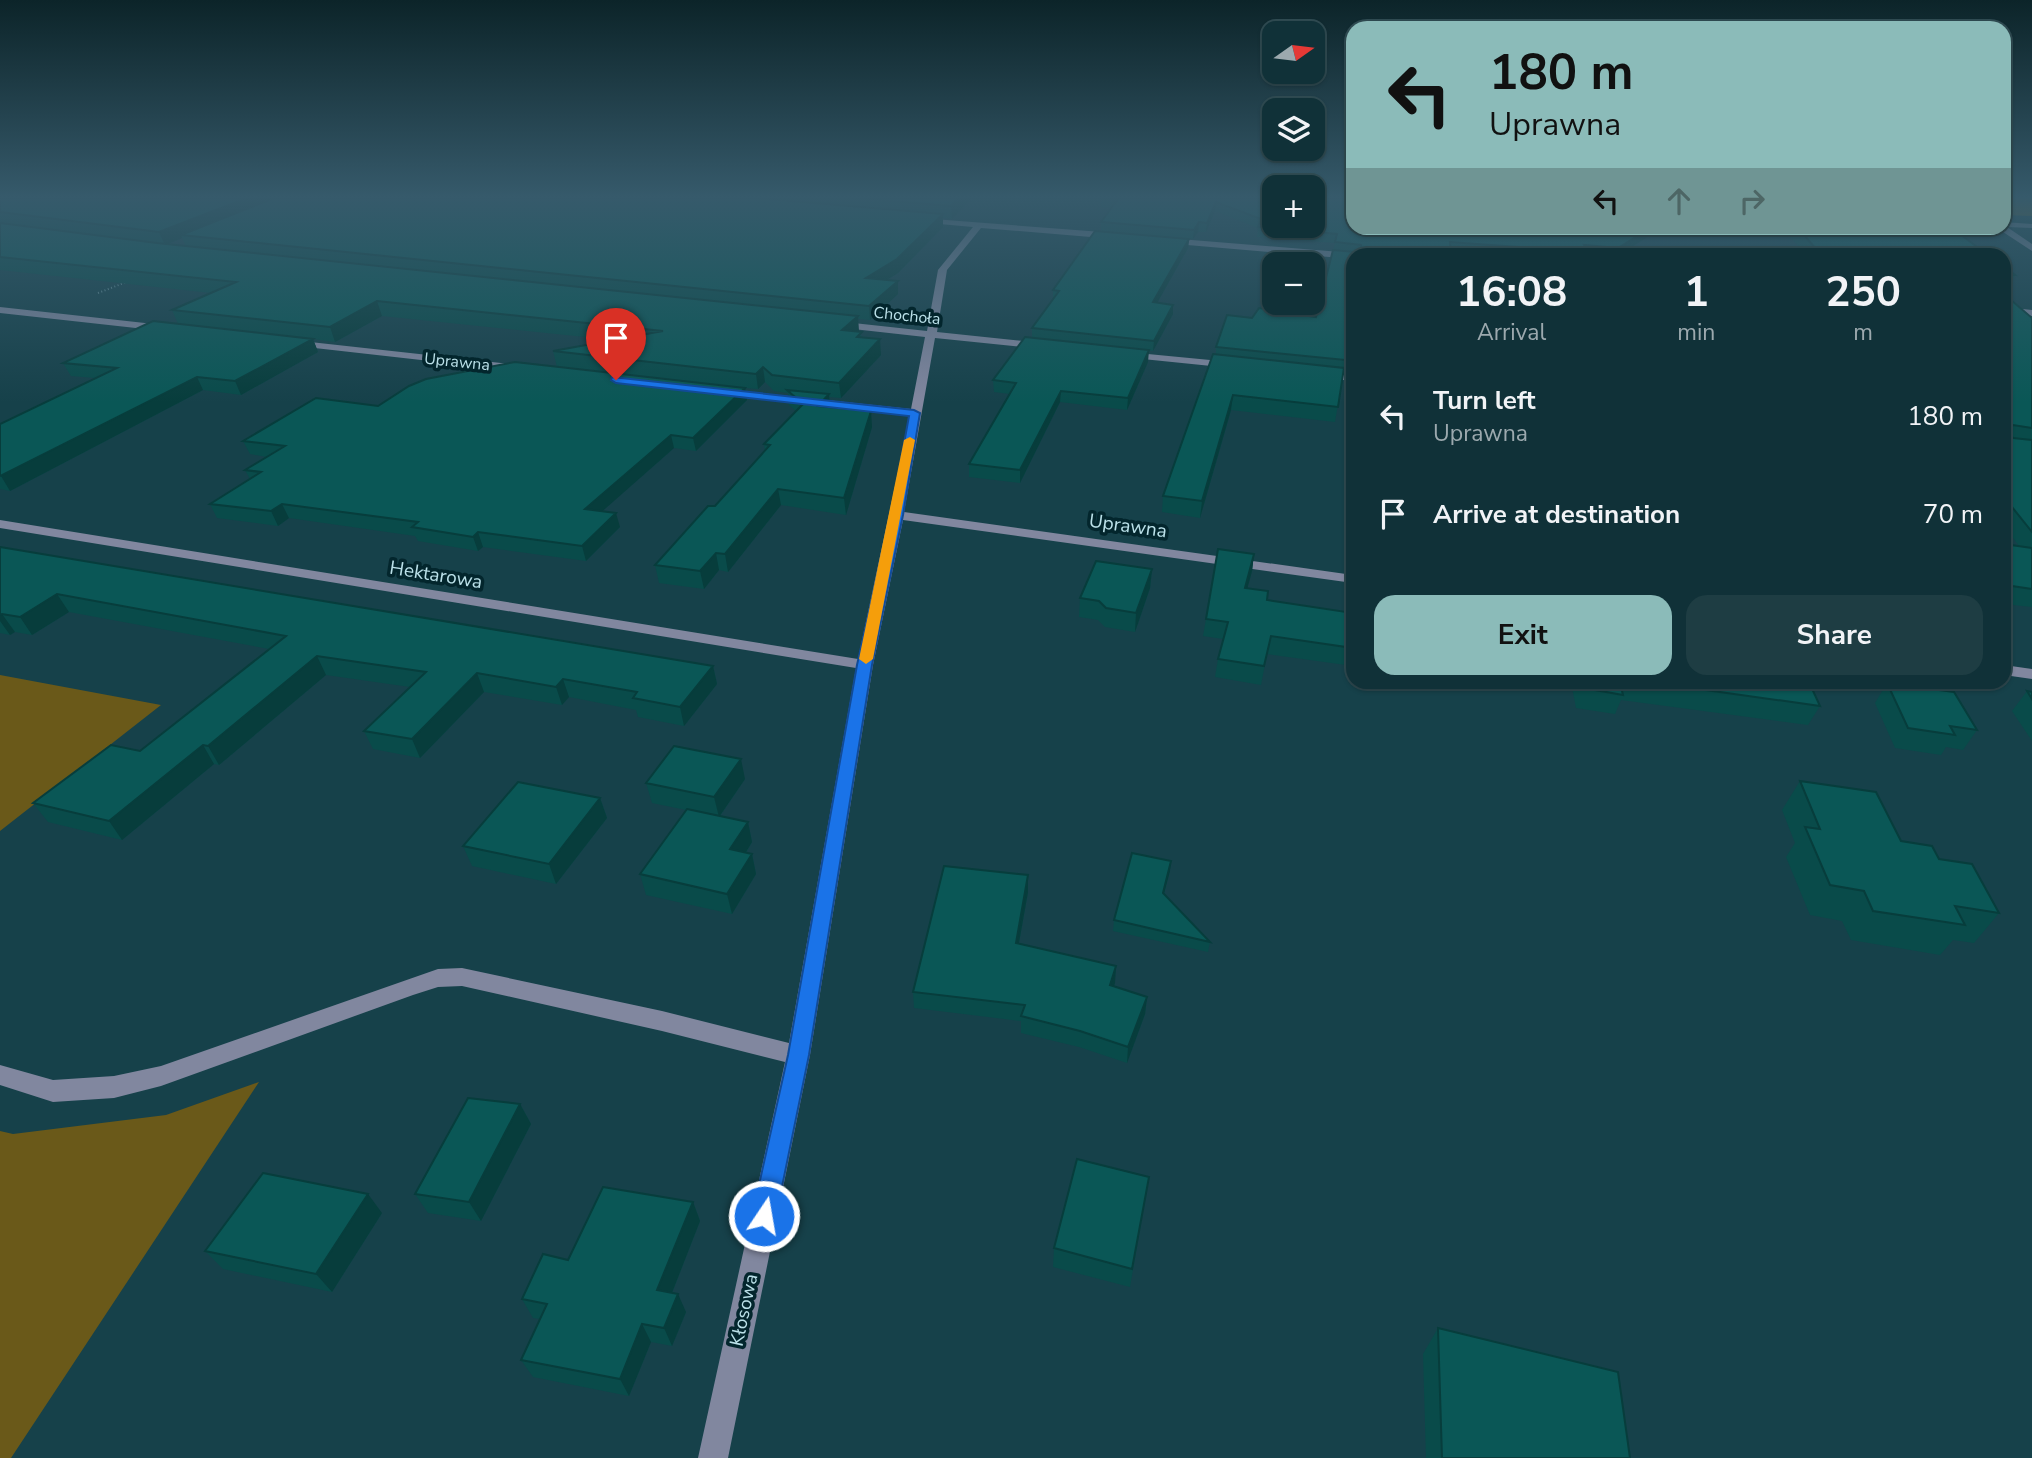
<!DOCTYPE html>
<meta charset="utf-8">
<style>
body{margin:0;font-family:"Nunito Sans",sans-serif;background:#1e3d43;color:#f1f3f6;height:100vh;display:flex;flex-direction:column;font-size:26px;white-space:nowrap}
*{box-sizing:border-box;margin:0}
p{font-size:23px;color:#9ca9ae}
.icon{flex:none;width:38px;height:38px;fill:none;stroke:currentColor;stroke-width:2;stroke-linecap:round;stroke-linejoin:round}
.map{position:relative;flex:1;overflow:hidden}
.panel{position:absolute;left:1346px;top:248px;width:665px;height:441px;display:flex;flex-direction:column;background:#103138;border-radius:21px;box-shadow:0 2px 5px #0004,0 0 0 2px #304c53}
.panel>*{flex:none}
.banner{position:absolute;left:1346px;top:21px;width:665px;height:214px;border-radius:21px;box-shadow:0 2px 5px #0004,0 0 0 2px #304c53;background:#8bbbb9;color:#111;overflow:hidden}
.needle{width:46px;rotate:76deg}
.buttons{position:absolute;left:1262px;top:21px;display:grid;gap:14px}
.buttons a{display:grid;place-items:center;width:63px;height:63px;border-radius:14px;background:#103138;box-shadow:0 2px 5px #0004,0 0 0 2px #304c53;font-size:35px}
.pin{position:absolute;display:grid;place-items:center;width:60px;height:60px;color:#fff;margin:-72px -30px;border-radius:50% 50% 50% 0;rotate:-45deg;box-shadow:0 0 7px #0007}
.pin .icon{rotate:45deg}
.me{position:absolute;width:77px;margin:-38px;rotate:12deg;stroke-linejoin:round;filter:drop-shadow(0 0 5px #0008)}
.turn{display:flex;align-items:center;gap:24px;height:147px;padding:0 28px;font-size:32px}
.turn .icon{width:91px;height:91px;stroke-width:2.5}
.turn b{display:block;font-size:49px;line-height:60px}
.lanes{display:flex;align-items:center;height:66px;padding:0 28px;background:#0003;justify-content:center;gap:35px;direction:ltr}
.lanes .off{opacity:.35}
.eta{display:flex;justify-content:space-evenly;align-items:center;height:119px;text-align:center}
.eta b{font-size:42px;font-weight:700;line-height:49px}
.primary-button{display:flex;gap:14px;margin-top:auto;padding:14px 28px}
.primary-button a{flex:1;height:80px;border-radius:21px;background:#8bbbb9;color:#111;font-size:28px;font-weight:700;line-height:80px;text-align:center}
.primary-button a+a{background:#1e3d43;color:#f1f3f6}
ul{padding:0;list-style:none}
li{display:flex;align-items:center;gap:21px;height:98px;padding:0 28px}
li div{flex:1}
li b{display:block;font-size:26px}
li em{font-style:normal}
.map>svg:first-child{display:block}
.green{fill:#6a5919}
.forest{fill:#715f1f}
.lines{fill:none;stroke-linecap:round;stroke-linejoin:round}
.path{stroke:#689099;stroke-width:2;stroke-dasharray:1 2.5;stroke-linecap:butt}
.minor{fill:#81879f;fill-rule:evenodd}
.wall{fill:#094b4a;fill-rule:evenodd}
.shaded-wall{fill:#073d3c}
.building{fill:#0a5756;stroke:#073d3c;stroke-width:2}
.route{fill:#1a73e8;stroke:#114b97;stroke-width:2}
.slow{fill:#f59e0b}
.labels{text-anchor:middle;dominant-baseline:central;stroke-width:7;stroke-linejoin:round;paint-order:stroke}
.far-street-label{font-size:16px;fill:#bbe1e9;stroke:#03262d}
.street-label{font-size:19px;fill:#bbe1e9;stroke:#03262d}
</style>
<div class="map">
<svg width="2032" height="1458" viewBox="0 0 2032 1458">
<rect width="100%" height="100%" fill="#16414a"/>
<path class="green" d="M0 675 161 705 0 831Z
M259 1082 11 1458H0V1131L13 1134 166 1115Z"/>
<path class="forest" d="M2004 198H2032V216L2004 215Z"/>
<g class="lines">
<path class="path" d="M98 293 129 281"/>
<path class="minor" d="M920 218 1115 233 1119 236 1115 239 981 228 947 270 937 332 1043 343 1048 346 1043 349 935 338 904 512 1353 575V583L903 520 873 665 810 1055 728 1458H698L785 1062 662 1031 462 986 438 987 413 995 161 1086 114 1098 53 1102 0 1085V1065L53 1080 114 1076 161 1066 438 969 462 968 662 1011 789 1043 856 668 0 528V520L858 659 910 416 723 395 717 392 723 389 911 409 925 337 835 327 830 324 835 321 927 331 938 270 973 227 917 222Z
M2004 222 2032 224V228L2007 227 2032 244V251L2000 230 1999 228H2004Z
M1167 238 1353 253 1357 256H1353V259L1164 243Z
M0 307 163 325 168 328 163 331 0 313Z
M2004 307 2032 310V316L2004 313Z
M292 340 518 365 523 368 518 371 288 345 287 343Z
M1127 352 1231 362 1236 365 1231 368 1123 357 1122 355Z
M1318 372 1353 375V381L1314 377V373Z
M2004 665 2032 669V679L2004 675Z"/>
</g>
<path class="wall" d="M0 198H972L952 219 943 218V227L898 273 887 280 898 294 870 320 858 319V331L863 338 881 355 841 398 829 397 830 407 872 427 846 515 781 505 728 572 719 570 704 589 659 583 655 565 715 506 765 451 764 444 796 411 789 405 788 393 774 391 765 382 758 389 745 388 747 400 696 451 674 448 602 511 620 527 586 561 483 547 478 551 418 541 415 536 289 518 278 526 217 518 210 504 250 479 245 470 267 457 250 454 243 441 378 406 557 367 553 351 614 340 382 316 335 342 313 339 318 352 241 395 203 390 10 491 0 489V424L95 378 71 376 63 363 178 324 172 310 211 293 0 270ZM182 238 186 246 167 244Z
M1101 198H1274L1353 228H1662L1617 256H1500L1451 252 1353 256V320H1352L1335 422 1231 410 1200 518 1162 512 1163 496 1216 354V347L1252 318 1316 317 1335 243 1257 237 1258 228 1215 211 1206 232H1198L1193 239 1101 231V222L1112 208 1101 207Z
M1782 228H1952L1989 256H1807Z
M1189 239 1188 248 1157 303 1173 314 1153 351 1032 338V328L1053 299V290Z
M2004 266 2015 275 2008 287H2004Z
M2004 294 2032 318V607L2004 604V544L2019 546 2004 526Z
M1148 362 1127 410 1060 402 1020 483 969 477V464L1010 394 994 392 993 380Z
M0 547 713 666 717 684 684 726 638 717 636 710 569 697 562 705 484 692 420 758 373 749 364 731 410 687 326 675 219 765 214 764 122 840 48 822 33 803 140 751 269 649 69 612 32 635 15 632 10 635 0 633Z
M1254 554 1252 571 1247 588 1267 600 1353 613V666L1267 654 1261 685 1215 677 1218 659 1223 639 1203 636 1206 619Z
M1152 569 1150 588 1135 632 1105 627 1098 620 1079 617 1080 598Z
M1571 682H1809L1820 706 1808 725 1621 700 1615 714 1576 708Z
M1887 683 1977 730 1963 750 1946 747 1941 755 1895 748 1875 703Z
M2027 691 2032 692V741L2012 711Z
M745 779 720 816 748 822 752 842 746 853 752 854 756 874 732 914 646 895 640 874 686 810 652 803 646 783Z
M1800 781 1901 841 1939 859 1999 913 1974 943 1953 940 1940 955 1851 940 1842 921 1810 915 1786 857 1795 843 1782 810Z
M600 798 607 818 556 884 472 866 463 846Z
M1170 871 1164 894 1210 942 1208 952 1113 931 1114 920Z
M1028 892 1019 943 1116 966 1114 987 1147 997 1145 1014 1127 1063 1079 1047 1021 1033V1021L914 1008 913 992Z
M520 1104 531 1124 481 1221 428 1213 415 1194Z
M1149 1177 1130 1287 1053 1267 1054 1248Z
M693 1202 700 1221 672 1293 686 1312 672 1346 651 1342 629 1396 533 1377 521 1360 540 1319 533 1318 522 1299 568 1260Z
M382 1213 332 1292 223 1269 205 1251Z
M1438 1328 1630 1458H1426L1423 1354Z"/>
<path class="shaded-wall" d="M247 198H283L181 235 182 238 165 245 159 232Z
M959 198H972L952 219 951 206Z
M1216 202 1215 211 1206 232 1207 223Z
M943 214V227L898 273 867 292 866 278Z
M1199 222 1198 232 1193 239 1194 230Z
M1650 228H1662L1617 256H1615L1618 248Z
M1189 239 1188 248 1152 312 1153 302Z
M898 281V294L870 320 869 306Z
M377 301 382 316 335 342 330 327Z
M1173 305V314L1153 351 1154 341Z
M858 316 859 331 844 345 842 330Z
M313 339 318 352 241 395 235 381Z
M880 339 881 355 841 398 839 383Z
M1149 350 1148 362 1127 410 1128 398Z
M763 367 765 382 758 389 756 374Z
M197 377 203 390 10 491 1 476Z
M745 388 747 400 696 451 693 438Z
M1061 391 1060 402 1020 483V470Z
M829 394 830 410 818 406Z
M1233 395 1231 410 1200 518 1202 501Z
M871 411 872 427 846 515 844 498Z
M671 435 674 448 589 523 585 509Z
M778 489 781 505 728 572 725 554Z
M282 504 289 518 278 526 271 511Z
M616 513 620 527 586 561 582 546Z
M478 532 483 547 478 551 473 537Z
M716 553 719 570 704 589 700 571Z
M1254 554 1252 571 1243 605 1245 588Z
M1152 569 1150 588 1135 632 1136 613Z
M57 594 69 612 32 635 20 617Z
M2 614 15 632 10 635 0 621V615Z
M317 656 326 675 219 765 208 746Z
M713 666 717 684 684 726 680 707Z
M477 673 484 692 420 758 412 739Z
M563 679 569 697 562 705 556 687Z
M203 745 214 764 122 840 109 821Z
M741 759 745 779 719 817 714 797Z
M600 798 607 818 556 884 549 864Z
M748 822 752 842 735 870 730 849Z
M752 854 756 874 732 914 727 894Z
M1171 861 1170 871 1161 904 1163 893Z
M1028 875V892L1016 959V943Z
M1116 966 1115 983 1108 1002 1110 985Z
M1147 997 1145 1014 1127 1063 1128 1047Z
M520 1104 531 1124 481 1221 469 1202Z
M368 1194 382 1213 332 1292 316 1274Z
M693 1202 700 1221 666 1308 657 1290Z
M678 1294 686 1312 672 1346 664 1328Z
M642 1324 651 1342 629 1396 620 1379Z"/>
<path class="building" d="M0 198H247L159 232 0 212Z
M274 198H755L943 214 897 259 866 278 898 281 869 306 181 235Z
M856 198H959L951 206Z
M1104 198H1274V226H1312V198H1353V228H1650L1618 248 1584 245 1587 252 1450 242 1451 256H1353V312L1345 360 1216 347 1227 315 1252 318 1259 308 1316 317 1333 250 1355 252 1361 248V245L1335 242 1337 234 1258 227 1261 219 1216 202 1207 223 1199 222 1194 230 1101 222 1118 199Z
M0 223 157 243 858 316 842 330 862 332 857 337 880 339 839 383 772 375 763 367 756 374 553 351 663 331 377 301 330 327 172 310 236 282 0 257Z
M1798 228H1952L1989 256H1822Z
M1095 231 1189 239 1153 302 1173 305 1154 341 1032 328 1059 291 1053 290Z
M2004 266 2015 275 2004 274Z
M2004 294 2032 318V428L2013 425 2010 428 2011 436 2013 438 2032 440V532L2004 497Z
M153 321 313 339 235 381 197 377 0 476V424L117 368 63 363Z
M1025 337 1149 350 1128 398 1061 391 1020 470 969 464 1016 383 993 380Z
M1213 354 1344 368 1338 407 1233 395 1202 501 1163 496Z
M515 362 745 388 693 438 671 435 585 509 616 513 582 546 478 532 473 537 412 527 418 522 282 504 271 511 210 504 261 472 245 470 285 446 243 441 316 398 378 406 409 386 426 379Z
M787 390 829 394 818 406 871 411 844 498 778 489 725 554 716 553 700 571 655 565 708 506H715L770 445 764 444 803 404Z
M2004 544 2032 548V589L2012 586 2004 576Z
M0 547 713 666 680 707 633 698 637 692 563 679 556 687 477 673 412 739 364 731 426 672 317 656 208 746 203 745 109 821 33 803 111 745 140 751 286 636 57 594 20 617 2 614 0 615Z
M1218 549 1254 554 1245 588 1268 591 1267 600 1353 613V648L1271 636 1264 666 1218 659 1228 622 1206 619Z
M1096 561 1152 569 1136 613 1106 608 1099 601 1080 598Z
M1582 682H1620L1623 695 1584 688Z
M1649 682H1809L1820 706Z
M1887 683 1954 692 1977 730 1950 726 1955 735 1908 728Z
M2027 691 2032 692V699Z
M674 746 741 759 714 797 646 783Z
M1800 781 1876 792 1901 841 1932 846 1939 859 1972 864 1999 913 1955 906 1965 925 1873 911 1864 891 1830 885 1805 827 1820 829Z
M518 782 600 798 549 864 463 846Z
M687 809 748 822 730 849 752 854 727 894 640 874Z
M1132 853 1171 861 1163 893 1210 942 1114 920Z
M944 866 1028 875 1016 943 1116 966 1110 985 1147 997 1128 1047 1080 1031 1021 1016 1025 1005 913 992Z
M468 1098 520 1104 469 1202 415 1194Z
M1077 1159 1149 1177 1132 1269 1054 1248Z
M263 1173 368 1194 316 1274 205 1251Z
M603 1187 693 1202 657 1290 678 1294 664 1328 642 1324 620 1379 521 1360 547 1304 522 1299 543 1254 568 1260Z
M1438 1328 1618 1372 1630 1458H1442Z"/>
<linearGradient id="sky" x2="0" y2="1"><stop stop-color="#0c2429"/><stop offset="0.49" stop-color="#365a6b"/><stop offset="1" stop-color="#365a6b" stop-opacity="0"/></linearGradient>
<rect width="2032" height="402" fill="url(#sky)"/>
<path class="route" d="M612 377 914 410 920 413 903 515 872 665 809 1055 776 1216 773 1224 764 1228 756 1224 752 1216 788 1055 857 665 891 515 909 416 616 383 611 380Z"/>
<path class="slow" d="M910 437 915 440 873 659 866 664 859 659 904 440Z"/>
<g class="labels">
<g class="far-street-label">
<text transform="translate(907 316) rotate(6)">Chochoła</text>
<text transform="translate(457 362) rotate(6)">Uprawna</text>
</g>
<g class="street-label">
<text transform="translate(1128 526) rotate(8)">Uprawna</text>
<text transform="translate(436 575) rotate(9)">Hektarowa</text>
<text transform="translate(744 1310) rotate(-78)">Kłosowa</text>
</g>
</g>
</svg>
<div class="buttons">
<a><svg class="needle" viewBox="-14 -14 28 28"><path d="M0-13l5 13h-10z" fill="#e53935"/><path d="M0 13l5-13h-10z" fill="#9ca9ae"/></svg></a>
<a><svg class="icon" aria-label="layers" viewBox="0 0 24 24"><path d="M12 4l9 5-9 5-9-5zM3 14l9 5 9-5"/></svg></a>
<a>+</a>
<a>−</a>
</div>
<div class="pin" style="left:616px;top:380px;background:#d93025"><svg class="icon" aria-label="arrive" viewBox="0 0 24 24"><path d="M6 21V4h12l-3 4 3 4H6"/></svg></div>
<svg class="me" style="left:764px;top:1216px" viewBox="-20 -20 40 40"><circle r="17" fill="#1a73e8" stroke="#fff" stroke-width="3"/><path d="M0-11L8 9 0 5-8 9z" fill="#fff"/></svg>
<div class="banner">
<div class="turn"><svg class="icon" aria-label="left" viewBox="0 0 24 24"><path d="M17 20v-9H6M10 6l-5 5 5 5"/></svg><div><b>180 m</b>Uprawna</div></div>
<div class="lanes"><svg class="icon" aria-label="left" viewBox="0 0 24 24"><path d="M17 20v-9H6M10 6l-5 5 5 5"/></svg><svg class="icon off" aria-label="ahead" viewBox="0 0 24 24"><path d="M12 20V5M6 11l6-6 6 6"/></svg><svg class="icon off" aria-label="right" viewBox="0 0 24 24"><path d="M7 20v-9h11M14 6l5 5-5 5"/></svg></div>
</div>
<section class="panel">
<div class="eta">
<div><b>16:08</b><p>Arrival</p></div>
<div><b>1</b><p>min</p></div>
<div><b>250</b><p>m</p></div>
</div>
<ul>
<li><svg class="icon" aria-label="left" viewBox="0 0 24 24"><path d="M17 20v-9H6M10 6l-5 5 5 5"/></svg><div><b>Turn left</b><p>Uprawna</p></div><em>180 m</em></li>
<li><svg class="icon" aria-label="arrive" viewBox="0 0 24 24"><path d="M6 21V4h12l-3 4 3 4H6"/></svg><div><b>Arrive at destination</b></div><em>70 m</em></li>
</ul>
<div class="primary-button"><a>Exit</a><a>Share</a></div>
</section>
</div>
